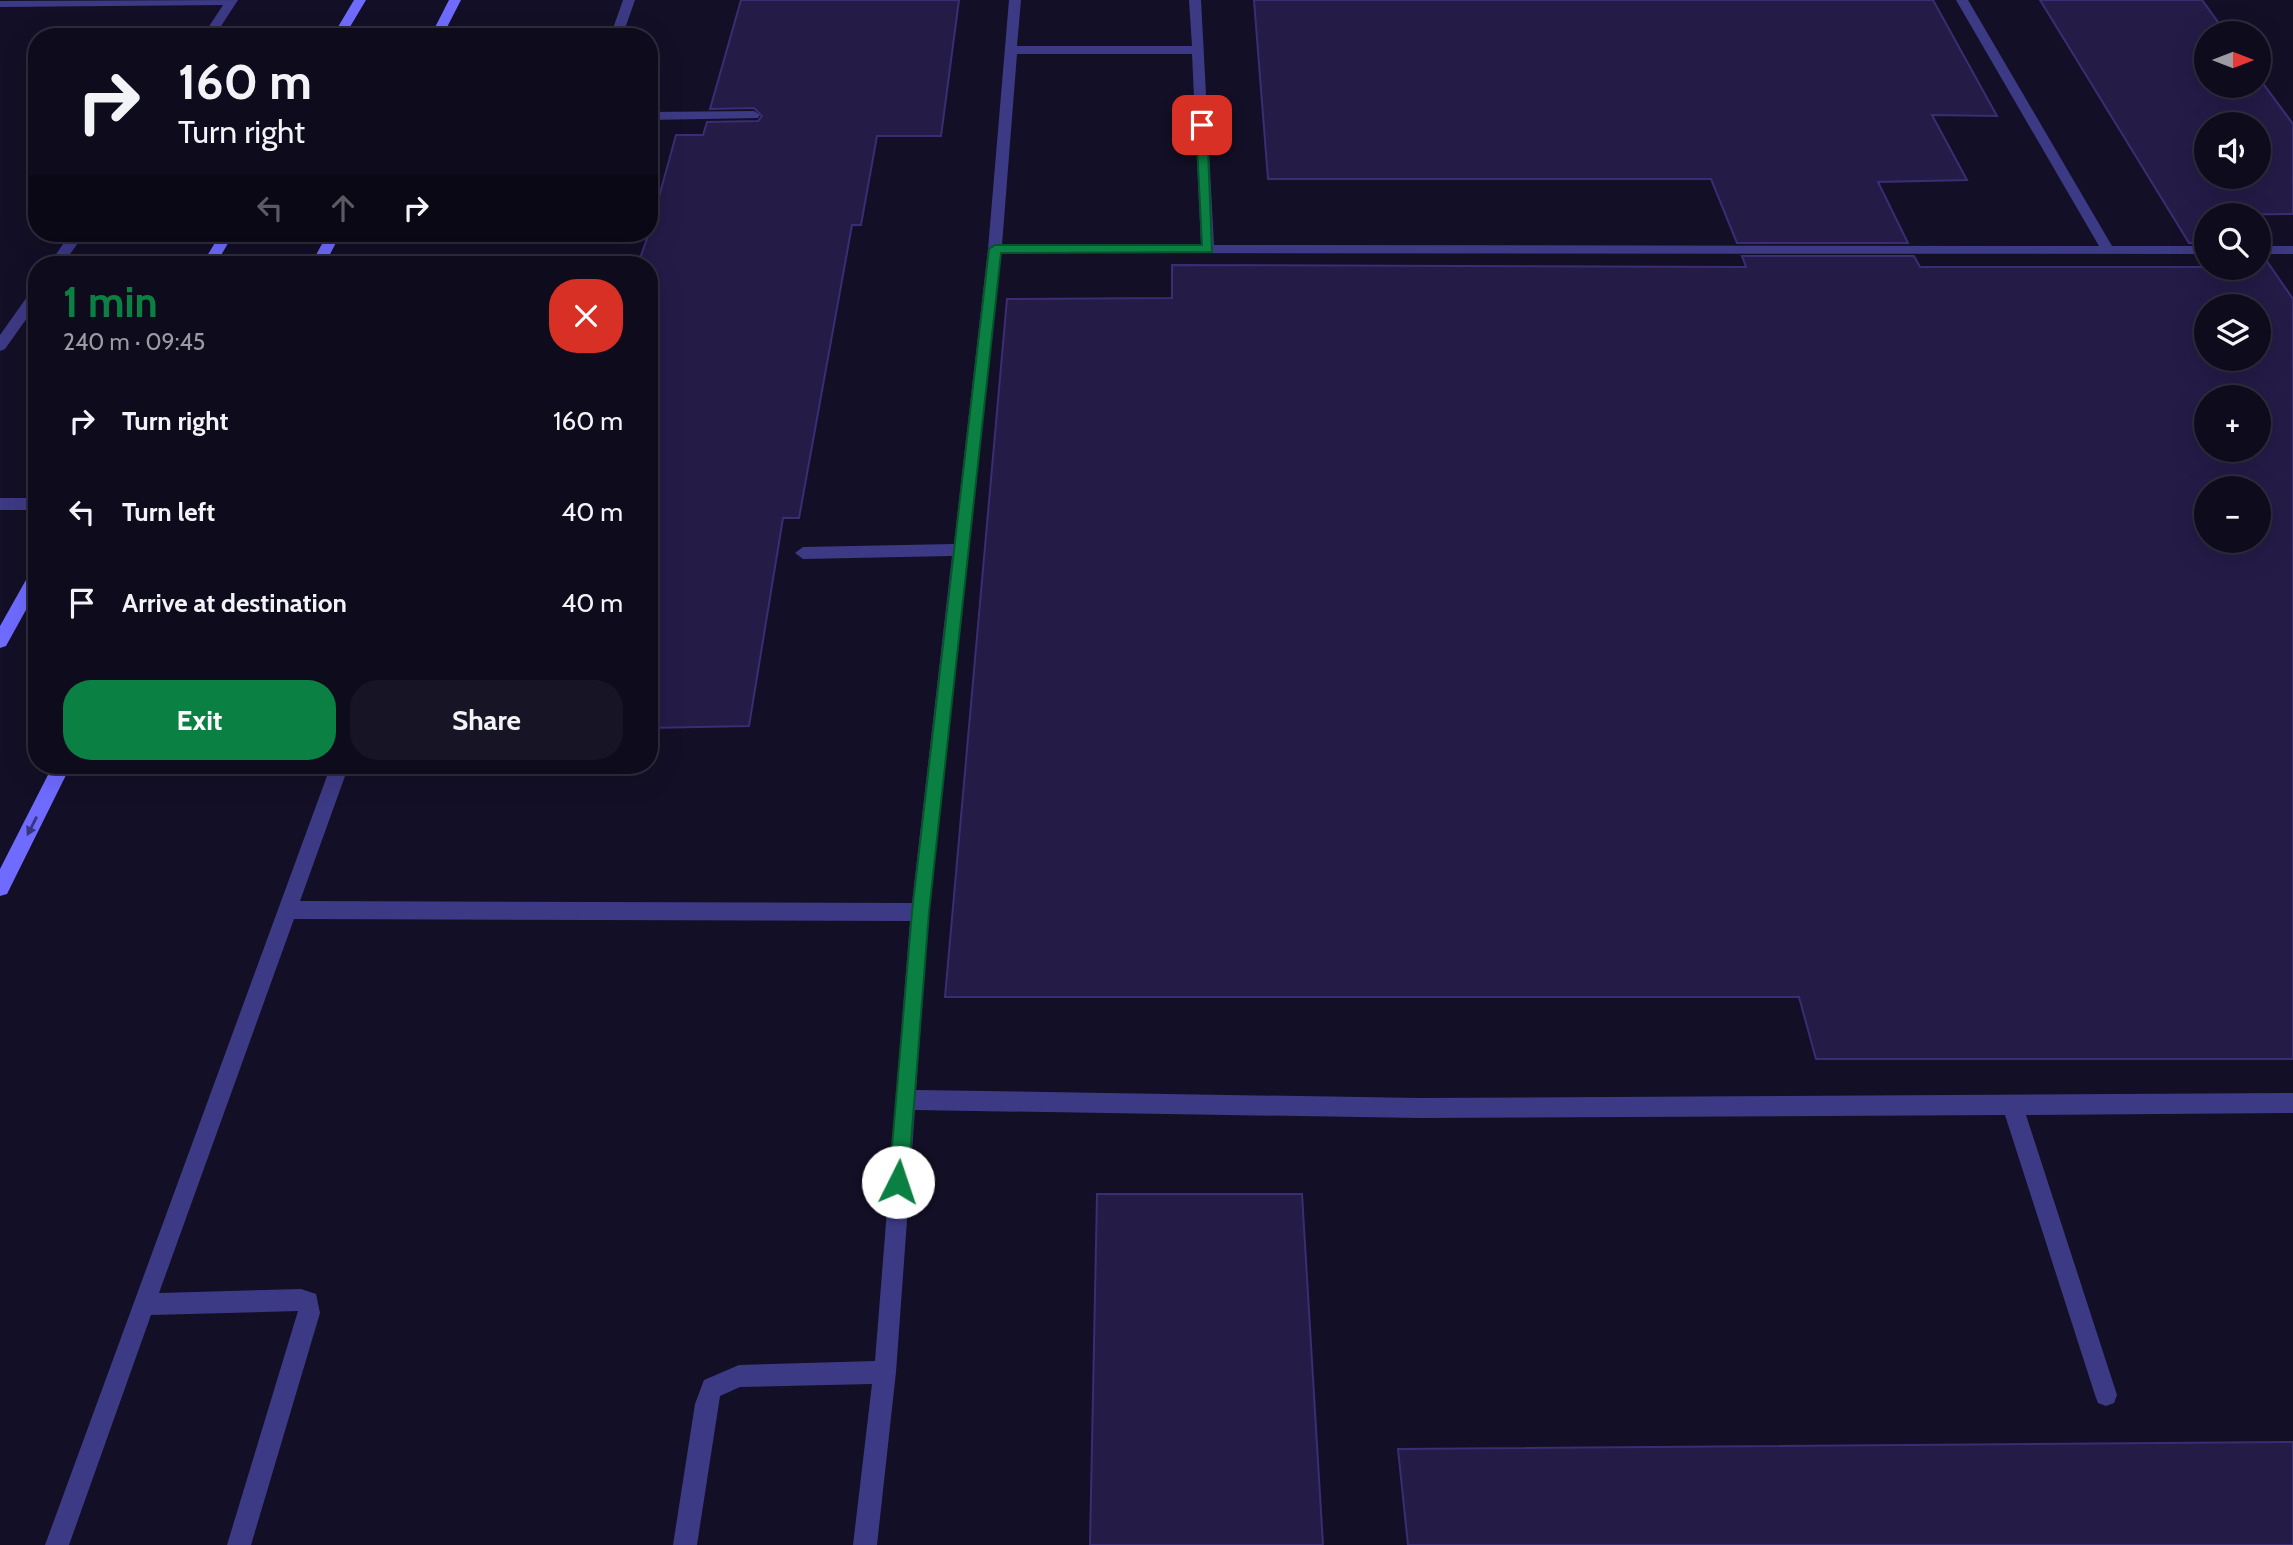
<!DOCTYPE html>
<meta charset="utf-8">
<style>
body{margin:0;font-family:Cabin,sans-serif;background:#171425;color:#f1f3f6;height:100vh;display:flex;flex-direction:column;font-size:26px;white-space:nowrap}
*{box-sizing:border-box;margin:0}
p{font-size:23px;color:#9b9ba3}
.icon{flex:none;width:38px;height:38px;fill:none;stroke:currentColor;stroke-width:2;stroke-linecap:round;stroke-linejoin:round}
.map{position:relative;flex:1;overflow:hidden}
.side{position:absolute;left:28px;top:256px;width:630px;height:518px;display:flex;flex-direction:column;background:#0e0b1c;border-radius:28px;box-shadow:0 7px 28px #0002,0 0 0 2px #2e2b3b}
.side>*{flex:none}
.banner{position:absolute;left:28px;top:28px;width:630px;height:214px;border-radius:28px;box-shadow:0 7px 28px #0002,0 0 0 2px #2e2b3b;background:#0e0b1c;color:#f1f3f6;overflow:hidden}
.needle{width:46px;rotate:90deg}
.fabs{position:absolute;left:2194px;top:21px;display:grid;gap:14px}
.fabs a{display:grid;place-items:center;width:77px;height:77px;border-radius:50%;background:#0e0b1c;box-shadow:0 7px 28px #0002,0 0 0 2px #2e2b3b;font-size:35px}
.pin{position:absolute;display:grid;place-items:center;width:60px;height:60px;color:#fff;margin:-30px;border-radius:14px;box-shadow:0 4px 10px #0006}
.me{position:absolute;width:77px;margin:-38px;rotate:4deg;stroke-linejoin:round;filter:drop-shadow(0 0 5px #0008)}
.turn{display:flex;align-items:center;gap:24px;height:147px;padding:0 35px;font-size:32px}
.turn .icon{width:91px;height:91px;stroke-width:2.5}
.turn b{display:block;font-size:49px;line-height:60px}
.lanes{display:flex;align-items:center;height:66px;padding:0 35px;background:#0003;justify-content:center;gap:35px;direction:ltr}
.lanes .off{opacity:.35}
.round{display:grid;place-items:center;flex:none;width:74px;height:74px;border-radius:28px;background:#171425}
.headline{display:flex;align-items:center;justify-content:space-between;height:119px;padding:0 35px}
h1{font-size:42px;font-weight:800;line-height:52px;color:#0b8043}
.cta{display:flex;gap:14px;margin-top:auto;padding:14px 35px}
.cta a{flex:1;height:80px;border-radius:28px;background:#0b8043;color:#fff;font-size:28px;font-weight:800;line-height:80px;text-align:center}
.cta a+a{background:#171425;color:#f1f3f6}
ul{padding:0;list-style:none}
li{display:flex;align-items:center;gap:21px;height:91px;padding:0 35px}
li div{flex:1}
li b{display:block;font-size:26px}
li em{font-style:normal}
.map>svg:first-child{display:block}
.building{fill:#241b47;stroke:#3b2d73;stroke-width:2;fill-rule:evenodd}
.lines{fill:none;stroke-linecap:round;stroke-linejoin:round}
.lane{fill:#3d3a85;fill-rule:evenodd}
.secondary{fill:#6f6bff;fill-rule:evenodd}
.oneway{fill:#38347d}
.route{fill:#0b8043;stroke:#07532c;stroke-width:2}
</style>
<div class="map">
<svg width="2293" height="1545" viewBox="0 0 2293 1545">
<rect width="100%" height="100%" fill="#130f26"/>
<path class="building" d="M741 0H959L941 136H877L861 225H852L799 518H783L749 726 649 728V264H638L649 233 676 135H703L707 122 758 121 762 116 754 108 710 109Z
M1254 0H1933L1997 116 1932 115 1967 180 1878 182 1908 243H1737L1711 179H1268Z
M2040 0H2202L2226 33H2207V86H2259V78L2293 124V214L2207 215V243H2189ZM2207 124H2259V177H2207Z
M1742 256H1914L1920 267H2204L2197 257H2207V268H2259V257H2264L2293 299V1059H1816L1799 997H945L1007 299 1172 298V265L1746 267ZM2207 306H2259V359H2207ZM2207 397H2259V450H2207ZM2207 488H2259V541H2207Z
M1097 1194H1302L1323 1545H1090Z
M2293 1442V1545H1408L1398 1449Z"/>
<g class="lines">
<path class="lane" d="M238 0 214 37H202L223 5 0 7V1Z
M623 0H635L622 37H610Z
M1009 0H1021L1017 46H1192L1189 0H1201L1214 245 2099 246 1956 0H1968L2112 246H2207V254L1001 253 929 912 916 1090 1420 1098 2293 1093V1113L2026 1115 2117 1395 2114 1403 2106 1406 2098 1403 2095 1395 2005 1115 1420 1118 915 1110 896 1372 877 1545H853L872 1384 740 1387 720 1396 697 1545H673L695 1404 704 1380 739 1365 875 1361 910 921 294 919 159 1293 301 1289 316 1294 320 1313 251 1545H227L298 1311 151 1315 69 1545H45L331 765H349L300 901 912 903 952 556 803 559 795 553 803 547 954 544 988 249ZM1017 54H1192L1201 245H1002Z
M754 111 760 115 758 118 649 120V112Z
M71 233H85L63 264H49Z
M2259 246H2293V254H2259Z
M37 288V304L5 349 0 351V335L32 290Z
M0 498H37V510H0Z"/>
<path class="secondary" d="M354 0H366L344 37H332Z
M449 0H461L442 37H430Z
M221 233H234L216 264H202Z
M328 233H341L325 264H311Z
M37 569V590L6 646 0 648V626L31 571Z
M53 765H71L7 894 0 896V869Z"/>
</g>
<defs><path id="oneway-solid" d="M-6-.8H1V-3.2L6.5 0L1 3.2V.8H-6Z" transform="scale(1.75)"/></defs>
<use class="oneway" href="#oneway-solid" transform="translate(32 826) rotate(117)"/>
<path class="route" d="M1202 121 1207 125 1212 252 1001 253 929 912 908 1182 905 1189 898 1191 892 1189 889 1182 912 912 989 249 995 245H1202L1196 125Z"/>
</svg>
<div class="fabs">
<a><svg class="needle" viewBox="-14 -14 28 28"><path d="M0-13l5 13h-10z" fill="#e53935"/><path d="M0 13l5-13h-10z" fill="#9b9ba3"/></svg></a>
<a><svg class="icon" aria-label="sound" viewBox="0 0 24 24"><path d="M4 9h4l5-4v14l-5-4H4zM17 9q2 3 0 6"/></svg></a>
<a><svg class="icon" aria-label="search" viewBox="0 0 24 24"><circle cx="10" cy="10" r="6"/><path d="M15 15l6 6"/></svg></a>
<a><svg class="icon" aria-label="layers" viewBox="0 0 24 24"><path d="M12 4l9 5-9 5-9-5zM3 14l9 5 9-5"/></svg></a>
<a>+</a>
<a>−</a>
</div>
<div class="pin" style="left:1202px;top:125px;background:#d93025"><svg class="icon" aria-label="arrive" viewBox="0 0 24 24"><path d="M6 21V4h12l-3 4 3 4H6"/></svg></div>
<svg class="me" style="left:898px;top:1182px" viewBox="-20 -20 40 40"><circle r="19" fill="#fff"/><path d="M0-13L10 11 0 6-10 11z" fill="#0b8043"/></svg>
<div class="banner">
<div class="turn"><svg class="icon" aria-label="right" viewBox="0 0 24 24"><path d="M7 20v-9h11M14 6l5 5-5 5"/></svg><div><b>160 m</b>Turn right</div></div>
<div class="lanes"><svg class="icon off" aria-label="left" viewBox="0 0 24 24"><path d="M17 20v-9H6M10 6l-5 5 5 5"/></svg><svg class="icon off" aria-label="ahead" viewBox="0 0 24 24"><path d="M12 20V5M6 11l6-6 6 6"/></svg><svg class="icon" aria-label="right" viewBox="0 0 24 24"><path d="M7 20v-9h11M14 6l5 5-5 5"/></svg></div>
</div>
<section class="side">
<div class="headline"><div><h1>1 min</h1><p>240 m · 09:45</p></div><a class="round" style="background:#d93025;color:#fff"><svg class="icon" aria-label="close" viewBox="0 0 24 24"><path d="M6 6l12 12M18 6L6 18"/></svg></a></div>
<ul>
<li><svg class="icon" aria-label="right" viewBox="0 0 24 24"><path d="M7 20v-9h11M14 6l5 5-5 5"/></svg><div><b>Turn right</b></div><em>160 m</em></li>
<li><svg class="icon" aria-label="left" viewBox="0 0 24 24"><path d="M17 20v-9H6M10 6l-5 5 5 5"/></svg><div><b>Turn left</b></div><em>40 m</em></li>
<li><svg class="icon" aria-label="arrive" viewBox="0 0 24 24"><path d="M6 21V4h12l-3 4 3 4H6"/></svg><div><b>Arrive at destination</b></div><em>40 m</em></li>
</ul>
<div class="cta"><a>Exit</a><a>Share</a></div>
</section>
</div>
